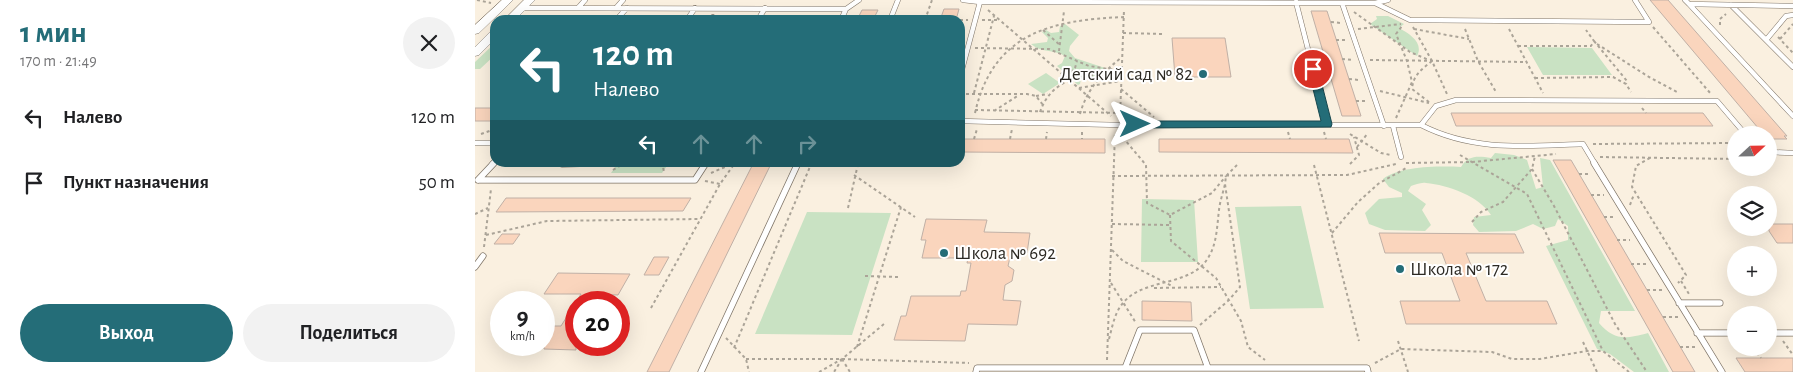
<!DOCTYPE html>
<html lang="ru">
<meta charset="utf-8">
<style>
body{margin:0;font-family:"Alegreya Sans",sans-serif;background:#f2f2f2;color:#202124;height:100vh;display:flex;flex-direction:column;font-size:19px;white-space:nowrap}
*{box-sizing:border-box;margin:0}
p{font-size:16px;color:#757577}
.icon{flex:none;width:28px;height:28px;fill:none;stroke:currentColor;stroke-width:2;stroke-linecap:round;stroke-linejoin:round}
.map{position:relative;flex:1;overflow:hidden}
.details{display:flex;flex-direction:column;background:#fff;width:475px}
.details>*{flex:none}
.banner{position:absolute;left:15px;top:15px;width:475px;height:152px;border-radius:15px;box-shadow:0 5px 20px #0002;background:#246d78;color:#fff;overflow:hidden}
.needle{width:32px;rotate:68deg}
.buttons{position:absolute;left:1252px;top:126px;display:grid;gap:10px}
.buttons a{display:grid;place-items:center;width:50px;height:50px;border-radius:50%;background:#fff;box-shadow:0 5px 20px #0002;font-size:25px}
.speed{position:absolute;left:15px;top:291px;display:flex;gap:10px;font-size:25px;font-weight:700;text-align:center}
.speed>*{display:grid;place-content:center;width:65px;height:65px;border-radius:50%;background:#fff;box-shadow:0 5px 20px #0002;line-height:1}
.speed small{font-size:12px;font-weight:400}
.speed .limit{border:8px solid #d22;background:#fff;color:#111}
.pin{position:absolute;display:grid;place-items:center;width:42px;height:42px;color:#fff;margin:-21px;border:2px solid #fff;border-radius:50%;box-shadow:0 1px 5px #0007}
.me{position:absolute;width:55px;margin:-28px;rotate:90deg;stroke-linejoin:round;filter:drop-shadow(0 0 4px #0008)}
.turn{display:flex;align-items:center;gap:18px;height:105px;padding:0 20px;font-size:22px}
.turn .icon{width:65px;height:65px;stroke-width:2.5}
.turn b{display:block;font-size:35px;line-height:42px}
.lanes{display:flex;align-items:center;height:48px;padding:0 20px;background:#0003;justify-content:center;gap:25px;direction:ltr}
.lanes .off{opacity:.35}
.round{display:grid;place-items:center;flex:none;width:52px;height:52px;border-radius:26px;background:#f2f2f2}
.headline{display:flex;align-items:center;justify-content:space-between;height:85px;padding:0 20px}
h1{font-size:30px;font-weight:700;line-height:38px;color:#246d78}
.cta{display:flex;gap:10px;margin-top:auto;padding:10px 20px}
.cta a{flex:1;height:58px;border-radius:30px;background:#246d78;color:#fff;font-size:20px;font-weight:700;line-height:58px;text-align:center}
.cta a+a{background:#f2f2f2;color:#202124}
ul{padding:0;list-style:none}
li{display:flex;align-items:center;gap:15px;height:65px;padding:0 20px}
li div{flex:1}
li b{display:block;font-size:19px}
li em{font-style:normal}
main{display:flex;flex:1;min-height:0}
.map>svg:first-child{display:block}
.green{fill:#c9e2c3}
.building{fill:#fad5bd;stroke:#c0b0a6}
.lines{fill:none;stroke-linecap:round;stroke-linejoin:round}
.lane-far1-casing{stroke:#807669;stroke-width:5.5}
.lane-casing{stroke:#807669;stroke-width:7}
.secondary-casing{stroke:#807669;stroke-width:1}
.path{stroke:#aba498;stroke-width:2;stroke-dasharray:3 3;stroke-linecap:butt}
.lane-far1{stroke:#fff;stroke-width:4.5}
.lane{stroke:#fff;stroke-width:5.5}
.secondary{fill:#fff;fill-rule:evenodd}
.route{fill:#246d78;stroke:#17474e}
.poi-dot{fill:#246d78;stroke:#fff;stroke-width:2}
.labels{text-anchor:middle;dominant-baseline:central;stroke-width:4;stroke-linejoin:round;paint-order:stroke}
.poi-label{font-size:19px;fill:#2d2a24;stroke:#fff;text-anchor:start}
</style>
<main>
<section class="details">
<div class="headline"><div><h1>1 мин</h1><p>170 m · 21:49</p></div><a class="round"><svg class="icon" aria-label="close" viewBox="0 0 24 24"><path d="M6 6l12 12M18 6L6 18"/></svg></a></div>
<ul>
<li><svg class="icon" aria-label="left" viewBox="0 0 24 24"><path d="M17 20v-9H6M10 6l-5 5 5 5"/></svg><div><b>Налево</b></div><em>120 m</em></li>
<li><svg class="icon" aria-label="arrive" viewBox="0 0 24 24"><path d="M6 21V4h12l-3 4 3 4H6"/></svg><div><b>Пункт назначения</b></div><em>50 m</em></li>
</ul>
<div class="cta"><a>Выход</a><a>Поделиться</a></div>
</section>
<div class="map">
<svg width="1318" height="372" viewBox="0 0 1318 372">
<rect width="100%" height="100%" fill="#faf0e0"/>
<path class="green" d="M901 16H913L929 24 924 28C935 34 949 43 942 56L895 24 902 19Z
M590 24 604 35 595 46 594 51 600 58 630 68 620 78 614 77 606 79 605 84 603 85 582 66 587 63 590 56C578 49 566 53 556 44L572 42 573 38 567 32 571 30 576 33 584 32 585 26Z
M20 43V55L5 69H0V62Z
M1052 47 1117 48 1137 75H1068Z
M571 73 585 83 568 94 553 84Z
M1020 153 1039 155 1052 160 1061 189 1068 187 1065 158 1075 160 1160 311H1126L1124 323C1140 341 1150 339 1173 333L1194 372H1159L1135 354 1122 349 1071 246 1093 240V226L1083 219 1080 226 1068 229 1058 224 1041 231 1004 232 998 225 999 217 1016 215C1004 196 973 185 951 183 946 182 940 185 936 186L933 191 951 204 947 210 956 225 950 231 910 230 894 224 890 213 904 199 927 197V193L914 187 908 179C925 166 964 166 986 167 993 155 1003 156 1016 158Z
M143 163V162L194 163 187 173H136Z
M667 199 719 200 723 262H666Z
M826 206 849 308 775 309 760 207Z
M332 212 416 213 377 335 280 334Z"/>
<path class="building" d="M1175 0H1193L1312 136H1309L1312 139H1294V135H1289Z
M469 9H484L481 20H465Z
M387 10H403L398 20H382Z
M836 11H852L886 116H867Z
M697 38H750L756 77H700Z
M0 108H20V121H0Z
M976 113H1228L1238 126H981Z
M485 139H630V153L485 152Z
M684 139H874L878 153 684 152Z
M1078 160H1096L1220 372H1198Z
M277 166H295L194 372H172Z
M31 198H216L208 211 21 212Z
M451 219 512 220 509 232 555 233 552 253H536L533 266 539 270 537 281 530 285 528 300 546 301 542 325 493 324 490 341 419 340 426 316H431L436 296H485L486 291H491L496 263H492L493 258H447L451 240H446Z
M1294 224H1318V243H1302L1294 231Z
M904 233 1040 234 1049 253H991L1011 301H1072L1082 324H931L925 301H985L967 253H910Z
M27 234H45L38 244H19Z
M179 257H194L184 275H169Z
M83 273 155 274 143 295 119 294 114 302H101V350L69 349V326H86L106 294H69Z
M667 301 716 302 717 321 667 320Z
M1261 358H1318V372H1270Z"/>
<g class="lines">
<defs>
<path id="lane-far1" d="M488 0 505 2 900 3 913 0
M1210 0 1214 4 1318 6
M821 2 852 124
M867 3 909 126
M900 3 935 20 1174 22 1160 0
M1214 4 1318 116
M1256 5 1318 67
M47 8 371 9 366 20
M103 8 110 0
M141 8 148 0
M371 9 384 0
M141 20 152 8
M142 20H212L220 8
M236 20 238 17
M283 20 290 8
M415 20 423 0
M1291 40 1311 16 1318 15
M485 77 505 2
M485 121 645 125H946L961 106 981 100 1242 101 1271 135
M946 125C999 152 1051 146 1108 144L1120 164
M918 126 926 157
M0 143H20
M1294 152 1318 153
M17 164 20 161
M87 164 88 162
M121 164 122 162
M230 164 231 162
M322 164 323 162"/>
<path id="lane" d="M88 163 87 164 122 163
M1119 163 1247 372
M3 180H220L231 163
M3 180 19 163
M0 267 8 256
M1204 303H1245
M1222 333H1261
M1294 333H1318
M650 368 665 330H719L733 368
M226 372 323 163
M501 372 502 368H892L893 372"/>
<path id="secondary" d="M27 0H38L4 33 0 34V25Z
M49 0H60L40 20H29Z
M20 30V39L4 55 0 56V47L16 31Z"/>
</defs>
<use href="#lane-far1" class="lane-far1-casing"/>
<use href="#lane" class="lane-casing"/>
<use href="#secondary" class="secondary-casing"/>
<path class="path" d="M2 0 16 3
M513 10 636 116
M879 12 935 52 954 60
M311 16 309 19 312 20
M101 20H134
M450 20 457 0
M485 20H493
M507 20H525
M856 22 866 23
M1245 25V19L1251 14
M938 27 957 61 972 94
M1178 27 1236 94
M883 29 926 24
M939 29 994 39
M990 29 1003 61 1021 92
M1034 29 1068 93
M568 30 585 45
M648 33 689 34
M1303 37 1318 53
M1305 39 1318 24
M861 40H871
M1119 41 1152 81 1151 84
M1122 44 1174 77 1202 92
M1043 46H1116L1119 41 1111 30
M500 48 574 49 614 66 647 71
M584 51 589 11
M867 59 878 60
M895 60 1051 62
M591 76 600 68 602 61
M1060 78 1138 77 1151 84 1156 92
M874 79 884 80
M604 88 646 81
M646 89 679 117
M905 91 954 103
M499 93 519 16
M485 94H552L561 96 568 105
M561 96 573 94
M881 101H891
M954 102 937 89C938 75 947 69 957 61
M1167 108 1171 113
M500 110 646 113
M519 111 544 95
M565 112C574 85 599 74 626 75
M500 113C518 33 576 20 649 17
M605 114C612 89 627 73 647 57
M645 117 649 10
M921 118 937 82 932 61 921 34 927 26
M607 132V139
M813 132 815 139
M849 132 851 139
M644 133 671 165 672 203 695 215 737 193 751 176
M6 134 20 129
M875 134 906 153 916 155
M499 139 502 129
M535 139 537 129
M571 139 572 132
M1118 144 1261 143
M882 147 893 133
M985 155 1052 194 1128 351
M1125 157 1261 159
M1175 158 1161 166 1157 187 1211 275 1203 283
M187 162 189 172
M931 163 997 162 1081 154
M875 164 884 155 879 137
M839 165 884 341
M1057 169 1079 206 1140 324 1172 372
M138 170 151 162
M236 173 259 163
M1104 174H1116
M379 175 440 217
M637 176 872 175 921 164
M230 181 245 184
M1116 195H1129
M1155 205 1159 194
M373 208 383 164
M0 214 13 208
M695 215 696 241 741 278 766 321 773 347 790 360
M1129 217H1141
M997 222 1006 212 1028 202 1057 169 1060 156
M637 224 694 225
M857 233 883 202 903 184 931 168
M11 235 72 221 225 219
M1142 240H1155
M9 247 16 189
M637 250 648 261 697 286
M1156 264H1171
M390 276 423 277
M1206 281 1214 294
M636 283 661 323
M679 288 746 287
M1172 290H1187
M176 308 245 184 260 163
M1188 317H1203
M725 325 754 300 765 287 750 184 751 176 762 165
M251 338 271 359 274 372
M634 339C637 328 639 316 645 307 665 276 714 289 733 258 742 244 742 226 744 210 745 201 748 193 750 184
M923 341 933 372
M1308 341 1318 355
M1108 342 1122 372
M382 347 426 207
M1205 347H1222
M259 348 337 162
M1278 348 1286 358
M271 359H367L359 372
M367 359 494 363
M367 359 375 372
M632 360 640 133
M900 363 926 349 1017 352 1037 359H1065L1112 351H1128L1154 372
M344 372 367 359 409 324"/>
<use href="#lane-far1" class="lane-far1"/>
<use href="#lane" class="lane"/>
<use href="#secondary" class="secondary"/>
</g>
<path class="route" d="M838 66 843 69 857 124 856 127 660 128 654 124 660 121H846L833 69Z"/>
<g class="poi-dot">
<circle cx="728" cy="74" r="5"/>
<circle cx="469" cy="253" r="5"/>
<circle cx="925" cy="269" r="5"/>
</g>
<g class="labels">
<g class="poi-label">
<text x="718" y="74" text-anchor="end">Детский сад № 82</text>
<text x="479" y="253">Школа № 692</text>
<text x="935" y="269">Школа № 172</text>
</g>
</g>
</svg>
<div class="buttons">
<a><svg class="needle" viewBox="-14 -14 28 28"><path d="M0-13l5 13h-10z" fill="#e53935"/><path d="M0 13l5-13h-10z" fill="#757577"/></svg></a>
<a><svg class="icon" aria-label="layers" viewBox="0 0 24 24"><path d="M12 4l9 5-9 5-9-5zM3 14l9 5 9-5"/></svg></a>
<a>+</a>
<a>−</a>
</div>
<div class="speed"><div>9<small>km/h</small></div><div class="limit">20</div></div>
<div class="pin" style="left:838px;top:69px;background:#d93025"><svg class="icon" aria-label="arrive" viewBox="0 0 24 24"><path d="M6 21V4h12l-3 4 3 4H6"/></svg></div>
<svg class="me" style="left:660px;top:124px" viewBox="-20 -20 40 40"><path d="M0-17L14 15 0 8-14 15z" fill="#246d78" stroke="#fff" stroke-width="4"/></svg>
<div class="banner">
<div class="turn"><svg class="icon" aria-label="left" viewBox="0 0 24 24"><path d="M17 20v-9H6M10 6l-5 5 5 5"/></svg><div><b>120 m</b>Налево</div></div>
<div class="lanes"><svg class="icon" aria-label="left" viewBox="0 0 24 24"><path d="M17 20v-9H6M10 6l-5 5 5 5"/></svg><svg class="icon off" aria-label="ahead" viewBox="0 0 24 24"><path d="M12 20V5M6 11l6-6 6 6"/></svg><svg class="icon off" aria-label="ahead" viewBox="0 0 24 24"><path d="M12 20V5M6 11l6-6 6 6"/></svg><svg class="icon off" aria-label="right" viewBox="0 0 24 24"><path d="M7 20v-9h11M14 6l5 5-5 5"/></svg></div>
</div>
</div>
</main>
